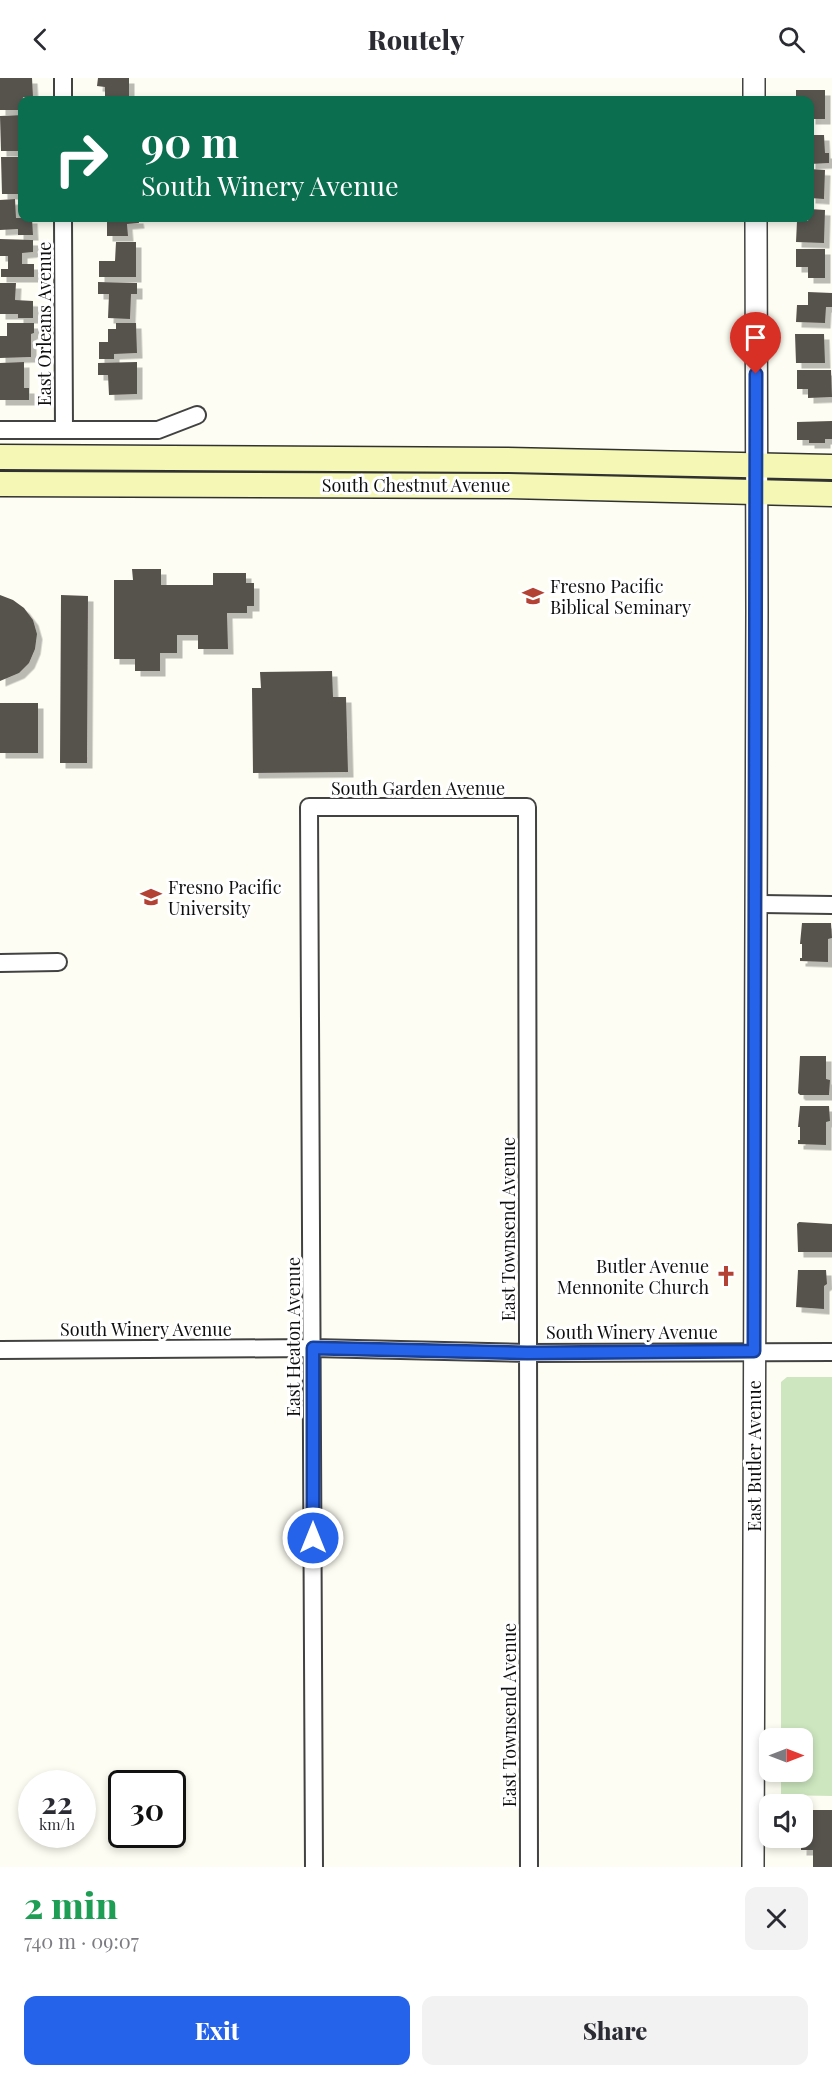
<!DOCTYPE html>
<meta charset="utf-8">
<style>
body{margin:0;font-family:"Playfair Display",serif;background:#f2f2f3;color:#2b2b33;height:100vh;display:flex;flex-direction:column;font-size:22px;white-space:nowrap}
*{box-sizing:border-box;margin:0}
p{font-size:20px;color:#7c7c81}
.icon{flex:none;width:33px;height:33px;fill:none;stroke:currentColor;stroke-width:2;stroke-linecap:round;stroke-linejoin:round}
.map{position:relative;height:1789px;overflow:hidden}
.drawer{display:flex;flex-direction:column;background:#fff;flex:1}
.drawer>*{flex:none}
.banner{position:absolute;left:18px;top:18px;width:796px;height:126px;border-radius:12px;box-shadow:0 3px 9px #0003;background:#0b6e4f;color:#fff;overflow:hidden}
.needle{width:39px;rotate:90deg}
.controls{position:absolute;left:759px;top:1650px;display:grid;gap:12px}
.controls a{display:grid;place-items:center;width:54px;height:54px;border-radius:12px;background:#fff;box-shadow:0 3px 9px #0003;font-size:30px}
.speed{position:absolute;left:18px;top:1692px;display:flex;gap:12px;font-size:30px;font-weight:700;text-align:center}
.speed>*{display:grid;place-content:center;width:78px;height:78px;border-radius:50%;background:#fff;box-shadow:0 3px 9px #0003;line-height:1}
.speed small{font-size:15px;font-weight:400}
.speed .limit{border:3px solid #111;border-radius:9px;background:#fff;color:#111}
.pin{position:absolute;display:grid;place-items:center;width:51px;height:51px;color:#fff;margin:-62px -26px;border-radius:50% 50% 50% 0;rotate:-45deg;box-shadow:0 0 6px #0007}
.pin .icon{rotate:45deg}
.me{position:absolute;width:66px;margin:-33px;rotate:0deg;stroke-linejoin:round;filter:drop-shadow(0 0 4px #0008)}
.turn{display:flex;align-items:center;gap:21px;height:126px;padding:0 24px;font-size:27px}
.turn .icon{width:78px;height:78px;stroke-width:2.5}
.turn b{display:block;font-size:42px;line-height:51px}
.round{display:grid;place-items:center;flex:none;width:63px;height:63px;border-radius:12px;background:#f2f2f3}
.summary{display:flex;align-items:center;justify-content:space-between;height:102px;padding:0 24px}
h1{font-size:36px;font-weight:800;line-height:45px;color:#1e9e55}
.action{display:flex;gap:12px;margin-top:auto;padding:12px 24px}
.action a{flex:1;height:69px;border-radius:12px;background:#2563eb;color:#fff;font-size:24px;font-weight:800;line-height:69px;text-align:center}
.action a+a{background:#f2f2f3;color:#2b2b33}
header{display:flex;justify-content:space-between;align-items:center;height:78px;padding:0 24px;background:#fff;font-size:27px;font-weight:800}
.map>svg:first-child{display:block}
.grass{fill:#cde6bf}
.building{fill:#57524d;filter:url(#shadow)}
.lines{fill:none;stroke-linecap:round;stroke-linejoin:round}
.minor-casing{stroke:#424242;stroke-width:20}
.tertiary-casing{stroke:#424242;stroke-width:24}
.secondary-casing{stroke:#313131;stroke-width:27}
.minor{stroke:#fff;stroke-width:16}
.tertiary{stroke:#fff;stroke-width:21}
.secondary{stroke:#f4f8b4;stroke-width:24}
.route-casing{stroke:#184099;stroke-width:15}
.route{stroke:#2563eb;stroke-width:10}
.labels{text-anchor:middle;dominant-baseline:central;stroke-width:6;stroke-linejoin:round;paint-order:stroke}
.street-label{font-size:18px;fill:#0f0f0f;stroke:#fff}
.poi-label{font-size:18px;fill:#0f0f0f;stroke:#fff;text-anchor:start}
</style>
<header><svg class="icon" aria-label="back" viewBox="0 0 24 24"><path d="M15 5l-7 7 7 7"/></svg>Routely<svg class="icon" aria-label="search" viewBox="0 0 24 24"><circle cx="10" cy="10" r="6"/><path d="M15 15l6 6"/></svg></header>
<div class="map">
<svg width="832" height="1789" viewBox="0 0 832 1789">
<defs>
<filter id="shadow"><feDropShadow dx="5.5" dy="5.5" stdDeviation="0" flood-color="#0004"/></filter>
</defs>
<rect width="100%" height="100%" fill="#fefdf3"/>
<path class="grass" d="M787 1299H832V1718L781 1717V1694H802V1660H781V1304Z"/>
<path class="building" d="M0 0H32L33 19H23L22 32H0Z
M98 0H129V22H105V9L97 8Z
M796 12H825V41H810V22H796Z
M22 37V73H1L0 38Z
M810 57H824L825 75H829V85L810 86Z
M1 79H22V116H2Z
M810 91 825 92 824 121 810 120Z
M15 121 16 140H32L33 157H18V151L0 152V122Z
M810 131 825 132 824 165 796 164 797 143H808Z
M107 140H138L139 145 127 146 128 158H107Z
M0 161 33 162V174L22 175V186H34V199H1V191H8V178H0Z
M116 164H136V199H99V183H115Z
M796 171H825V200H808V189H796Z
M98 204 137 205V216H131L130 241 108 240 109 216H98Z
M0 205H16L15 222 33 223V240H18V236H0Z
M808 214 832 215V229H826L825 245 796 244 797 227H808Z
M7 245H34V255L31 256V279L0 280V258H7Z
M116 245H136L137 275 114 276V281H99V264H108V251H116Z
M795 256H824L825 285H796Z
M24 284V310H29V322H0V285Z
M137 284V316L109 317 108 297H98V285Z
M797 292H831L832 319 808 320V311H797Z
M832 343V361H825V365H809V362H797V344Z
M132 491H161V507H213V495H246V505H254V528H247V535H227L228 571H198V557H177V575H160V593H135V581H114V502H133Z
M0 517 13 522 24 530 33 542 37 556 35 571 29 585 19 595 0 603Z
M61 517 88 518 87 685H60Z
M332 593 333 619H346L348 694 253 695 252 610H261L260 594Z
M0 625H38V675H0Z
M802 845H831L832 860 828 861V884L800 883V880H802V866H800Z
M800 978H826V1001L830 1002 829 1017H800L798 1015Z
M800 1028H829L830 1043 826 1044V1067L798 1066V1062H800V1049H798Z
M799 1144 832 1146V1174H798L797 1146Z
M798 1192H826L827 1206 824 1208V1231L796 1229Z
M813 1732H832V1789H813V1772H801L802 1742 804 1737H811V1742H813Z"/>
<g class="lines">
<defs>
<path id="minor" d="M63 0V22
M63 140 64 352
M0 352H158L197 337
M755 826 832 827
M0 885 58 884
M0 1272 313 1270 527 1275 832 1274
M314 1789 309 729H527L529 1789"/>
<path id="tertiary" d="M754 0V22
M753 1789 757 532 756 140"/>
<path id="secondary" d="M0 379 506 382 832 389
M0 406 509 408 832 416"/>
</defs>
<use href="#minor" class="minor-casing"/>
<use href="#tertiary" class="tertiary-casing"/>
<use href="#secondary" class="secondary-casing"/>
<use href="#minor" class="minor"/>
<use href="#tertiary" class="tertiary"/>
<use href="#secondary" class="secondary"/>
</g>
<g class="lines">
<defs>
<path id="route" d="M313 1460V1270L527 1275 754 1273 756 296"/>
</defs>
<use href="#route" class="route-casing"/>
<use href="#route" class="route"/>
</g>
<defs>
<symbol id="university-bare" viewBox="-9 -9 18 18"><path d="M0-5L7-2L0 1L-7-2ZM-4 1L0 2.5L4 1V4Q0 6-4 4Z" fill="#b34234" stroke="#fff" stroke-width="2.5" paint-order="stroke"/></symbol>
<symbol id="church-bare" viewBox="-9 -9 18 18"><path d="M-1.2-6h2.4v3.5h3.3v2.4h-3.3V6h-2.4V-.1h-3.3v-2.4h3.3Z" fill="#b34234" stroke="#fff" stroke-width="2.5" paint-order="stroke"/></symbol>
</defs>
<g fill-rule="evenodd">
<use href="#university-bare" x="518" y="503" width="30" height="30"/>
<use href="#university-bare" x="136" y="804" width="30" height="30"/>
<use href="#church-bare" x="711" y="1183" width="30" height="30"/>
</g>
<g class="labels">
<g class="street-label">
<text transform="translate(44 246) rotate(-90)">East Orleans Avenue</text>
<text x="416" y="407">South Chestnut Avenue</text>
<text x="418" y="710">South Garden Avenue</text>
<text transform="translate(508 1151) rotate(-90)">East Townsend Avenue</text>
<text x="146" y="1251">South Winery Avenue</text>
<text x="632" y="1254">South Winery Avenue</text>
<text transform="translate(293 1259) rotate(-90)">East Heaton Avenue</text>
<text transform="translate(754 1378) rotate(-90)">East Butler Avenue</text>
<text transform="translate(509 1637) rotate(-90)">East Townsend Avenue</text>
</g>
<g class="poi-label">
<text x="550" y="508">Fresno Pacific<tspan x="550" dy="21">Biblical Seminary</tspan></text>
<text x="168" y="809">Fresno Pacific<tspan x="168" dy="21">University</tspan></text>
<text x="709" y="1188" text-anchor="end">Butler Avenue<tspan x="709" dy="21">Mennonite Church</tspan></text>
</g>
</g>
</svg>
<div class="controls">
<a><svg class="needle" viewBox="-14 -14 28 28"><path d="M0-13l5 13h-10z" fill="#e53935"/><path d="M0 13l5-13h-10z" fill="#7c7c81"/></svg></a>
<a><svg class="icon" aria-label="sound" viewBox="0 0 24 24"><path d="M4 9h4l5-4v14l-5-4H4zM17 9q2 3 0 6"/></svg></a>
</div>
<div class="speed"><div>22<small>km/h</small></div><div class="limit">30</div></div>
<div class="pin" style="left:756px;top:296px;background:#d93025"><svg class="icon" aria-label="arrive" viewBox="0 0 24 24"><path d="M6 21V4h12l-3 4 3 4H6"/></svg></div>
<svg class="me" style="left:313px;top:1460px" viewBox="-20 -20 40 40"><circle r="17" fill="#2563eb" stroke="#fff" stroke-width="3"/><path d="M0-11L8 9 0 5-8 9z" fill="#fff"/></svg>
<div class="banner">
<div class="turn"><svg class="icon" aria-label="right" viewBox="0 0 24 24"><path d="M7 20v-9h11M14 6l5 5-5 5"/></svg><div><b>90 m</b>South Winery Avenue</div></div>
</div>
</div>
<section class="drawer">
<div class="summary"><div><h1>2 min</h1><p>740 m · 09:07</p></div><a class="round"><svg class="icon" aria-label="close" viewBox="0 0 24 24"><path d="M6 6l12 12M18 6L6 18"/></svg></a></div>
<div class="action"><a>Exit</a><a>Share</a></div>
</section>
